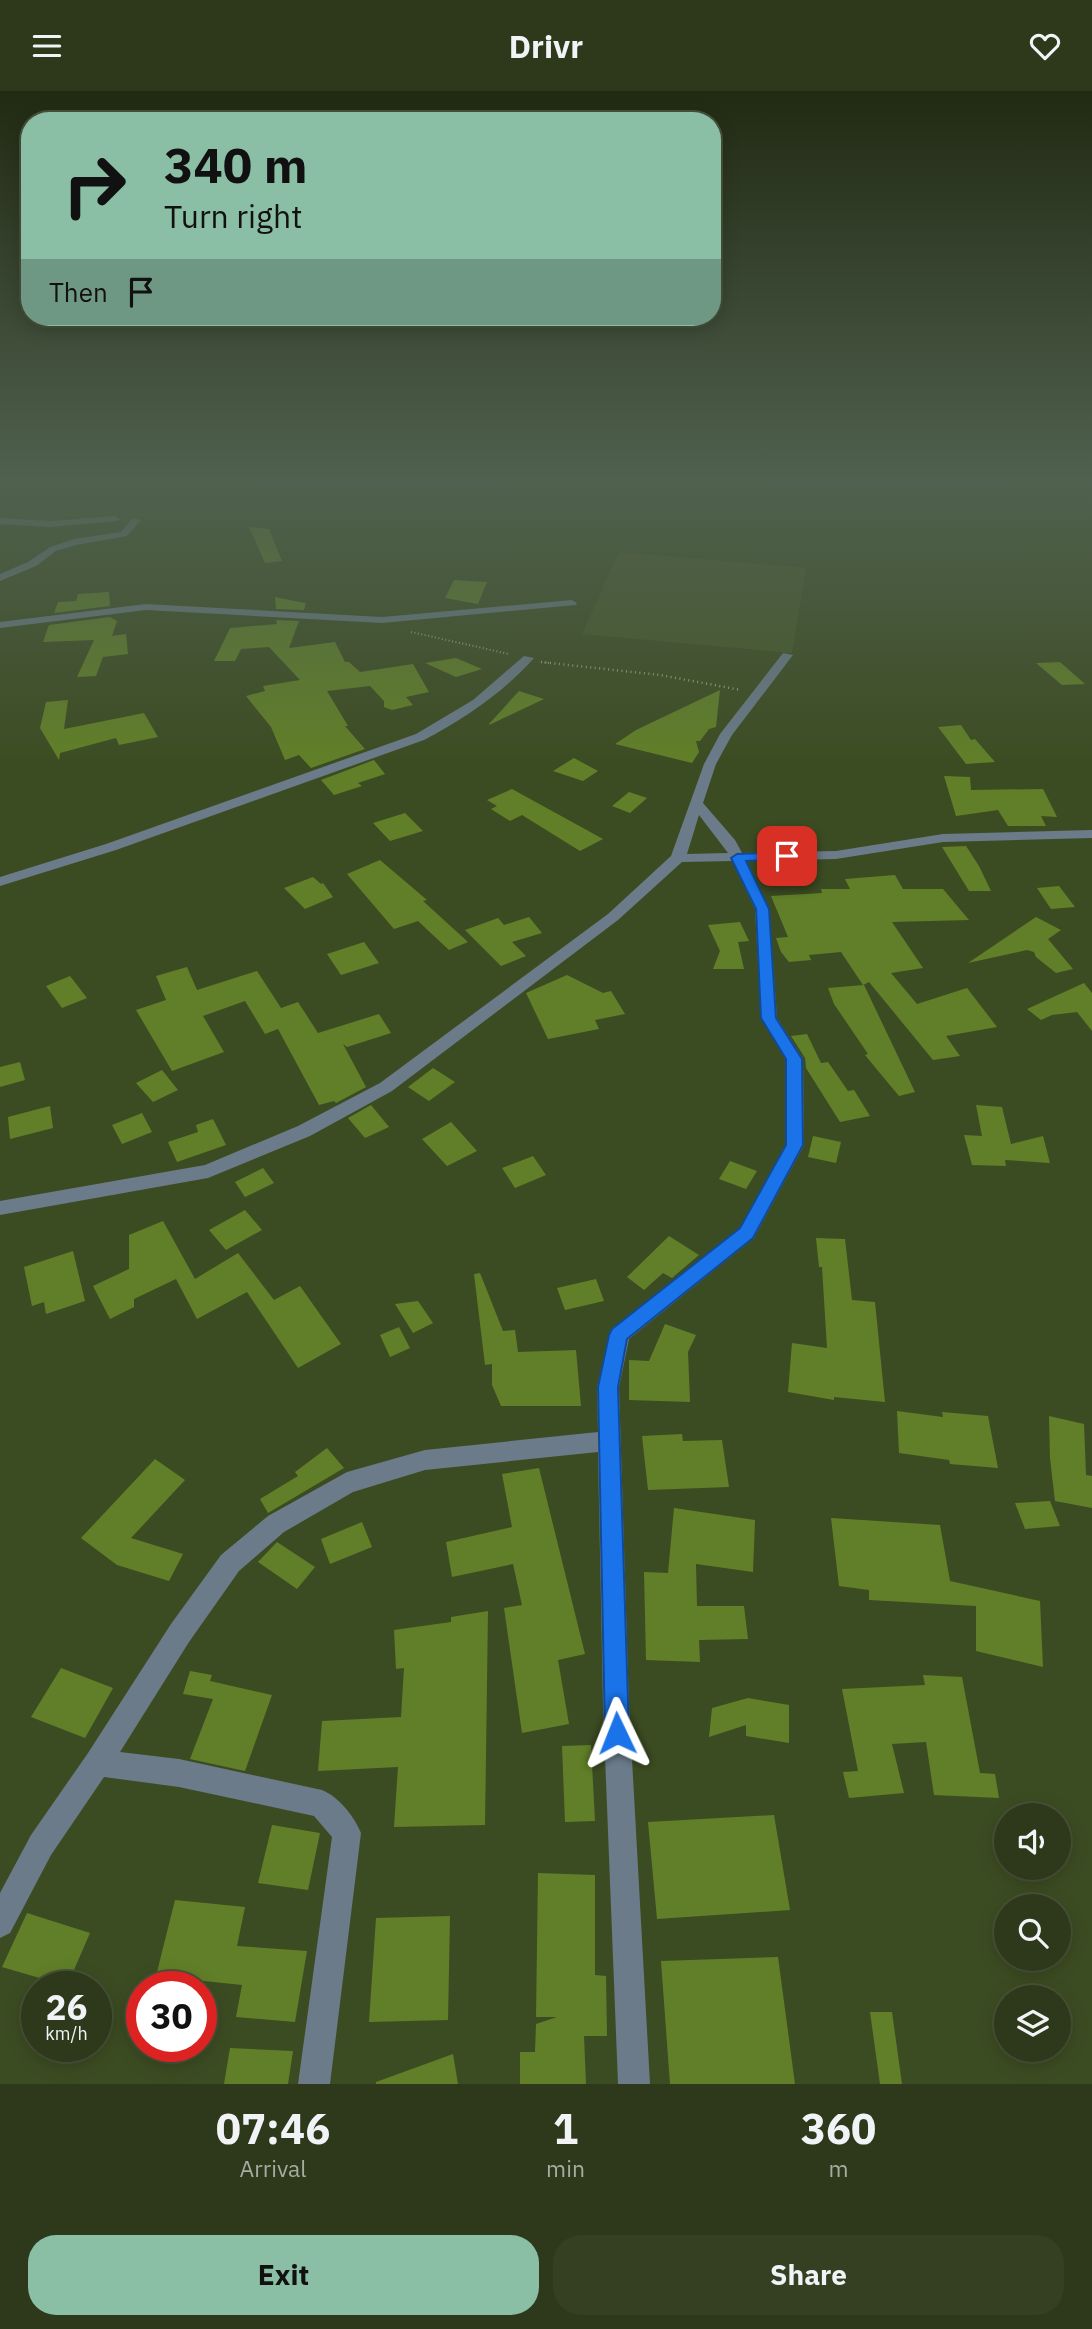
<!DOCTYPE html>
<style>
body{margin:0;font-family:"IBM Plex Sans",sans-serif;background:#354023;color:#f1f3f6;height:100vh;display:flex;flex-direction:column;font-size:26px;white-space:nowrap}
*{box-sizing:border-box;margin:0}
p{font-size:23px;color:#a7aca2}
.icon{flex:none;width:38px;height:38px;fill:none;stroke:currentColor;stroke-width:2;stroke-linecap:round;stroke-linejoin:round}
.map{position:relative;height:1993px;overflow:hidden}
.details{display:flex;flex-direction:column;background:#2d391a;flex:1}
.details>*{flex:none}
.hud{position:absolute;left:21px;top:21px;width:700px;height:214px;border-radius:28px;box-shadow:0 4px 18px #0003,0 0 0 2px #485339;background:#8abfa5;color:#111;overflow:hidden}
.fabs{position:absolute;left:994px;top:1712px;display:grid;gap:14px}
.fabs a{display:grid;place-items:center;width:77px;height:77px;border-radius:50%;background:#2d391a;box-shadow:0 4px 18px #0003,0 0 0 2px #485339;font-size:35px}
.speed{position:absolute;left:21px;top:1880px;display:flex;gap:14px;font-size:35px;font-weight:700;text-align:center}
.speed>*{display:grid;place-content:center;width:91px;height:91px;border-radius:50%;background:#2d391a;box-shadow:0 4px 18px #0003,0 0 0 2px #485339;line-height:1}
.speed small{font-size:18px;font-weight:400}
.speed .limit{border:10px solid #d22;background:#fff;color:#111}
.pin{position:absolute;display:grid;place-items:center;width:60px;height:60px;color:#fff;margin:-30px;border-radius:14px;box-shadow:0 4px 10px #0006}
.me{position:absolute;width:77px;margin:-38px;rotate:358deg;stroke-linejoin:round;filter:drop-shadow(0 0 5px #0008)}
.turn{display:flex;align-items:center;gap:24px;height:147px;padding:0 28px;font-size:32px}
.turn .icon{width:91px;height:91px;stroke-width:2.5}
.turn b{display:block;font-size:49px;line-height:60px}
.then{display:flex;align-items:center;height:66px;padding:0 28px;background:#0003;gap:14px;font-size:26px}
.eta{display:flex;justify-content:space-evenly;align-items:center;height:119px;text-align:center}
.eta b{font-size:42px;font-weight:800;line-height:49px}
.cta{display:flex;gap:14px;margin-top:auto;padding:14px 28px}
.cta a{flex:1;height:80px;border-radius:28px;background:#8abfa5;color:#111;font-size:28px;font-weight:800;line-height:80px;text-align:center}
.cta a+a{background:#354023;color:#f1f3f6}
header{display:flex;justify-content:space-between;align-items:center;height:91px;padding:0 28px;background:#2d391a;font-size:32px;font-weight:800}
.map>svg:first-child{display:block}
.built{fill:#455727}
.building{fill:#617f28}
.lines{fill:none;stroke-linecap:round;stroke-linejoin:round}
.path-far1{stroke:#9ba988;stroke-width:2;stroke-dasharray:1 2.5;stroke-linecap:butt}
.path{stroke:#9ba988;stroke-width:2.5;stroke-dasharray:1 3.5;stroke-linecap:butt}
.minor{fill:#6b7b8a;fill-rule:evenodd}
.route{fill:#1a73e8;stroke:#114b97;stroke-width:2}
</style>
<header><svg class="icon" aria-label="menu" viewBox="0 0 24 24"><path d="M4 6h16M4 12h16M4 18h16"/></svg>Drivr<svg class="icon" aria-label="heart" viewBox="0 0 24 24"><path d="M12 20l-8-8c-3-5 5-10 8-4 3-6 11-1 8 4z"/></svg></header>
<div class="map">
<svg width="1092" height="1993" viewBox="0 0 1092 1993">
<rect width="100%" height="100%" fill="#3c4c22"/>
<path class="built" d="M619 461 806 477 792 562 582 543Z"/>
<path class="building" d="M249 436 269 438 282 470 265 472Z
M454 489 487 491 478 513 445 507Z
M109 501 110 515 54 522 58 511 76 510 78 503Z
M275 506 300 511 306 512 304 519 276 518Z
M110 526 117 530 112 545 126 543 128 563 103 566 96 585 77 586 94 549 43 551 49 534Z
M276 529 299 530 289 557 335 551 345 571H349L360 581 413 573 429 601 406 606 413 614 392 619 384 616V610L370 595 327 600 348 635H345L365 658 311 677 299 664 285 669 271 636 246 605 265 600 263 595 300 589 269 556 241 558 235 570H214L230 537 277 533Z
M456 567 482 578 456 586 425 572Z
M1060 571 1085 593 1062 594 1036 572Z
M720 599 716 636 709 638 700 650H696L699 661 692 672 615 653 636 639Z
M519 600 544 608 489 634V633Z
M68 609 64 638 144 622 158 646 119 654 116 647 60 662 59 669 40 637 46 611Z
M961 634 971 649 975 648 995 671 966 673 938 636Z
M574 667 598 680 583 690 553 680Z
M374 669 385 683 358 692 362 695 334 704 321 689Z
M944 685 970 686 971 699 1043 698 1057 726 1041 725 1046 735H1008L998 719 956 725Z
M512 698 603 748 580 760 522 724 510 730 491 718 497 715 487 709Z
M629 701 647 707 630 722 612 715Z
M405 722 423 740 390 750 373 732Z
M966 755 979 775 991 800H969L942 756Z
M380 769 427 809 423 810 468 851 449 859 418 830 394 838 347 783Z
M895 784 903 798H943L969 829 892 831 923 877 891 882 917 913 967 897 997 936 946 945 960 965 933 969 869 891 863 894 841 861 809 864 811 869 789 871 781 861 776 847 788 846 771 805 822 802 821 798H850L845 788Z
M313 786 321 793 323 792 333 806 305 818 284 797Z
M1059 795 1075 816 1051 818 1037 797Z
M529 826 542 842 512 851 526 865 501 875 465 839 498 827 504 834Z
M1036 826 1061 839 1048 848 1073 878 1056 882 1036 866 1034 861 1027 859 968 872Z
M740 831 749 850 738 851 744 878H713L720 860 708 834Z
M364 851 379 872 341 884 327 863Z
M187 876 197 899 257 880 281 917 298 911 318 942 379 923 391 942 347 956 343 953 366 996 336 1012 334 1010 319 1014 278 938 265 943 245 910 203 925 224 961 172 980 136 919 166 909 156 885Z
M567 884 603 902 611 900 625 923 595 929 599 938 548 948 526 902Z
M70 885 87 907 62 917 46 895Z
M1084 892 1092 902V940L1077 921 1052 924 1041 929 1027 918Z
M864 894 915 1001 899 1005 879 981 865 964 868 963 834 913 828 897Z
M807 943 821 972 828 971 848 1000 854 999 870 1025 840 1031 806 977 805 967 791 945Z
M20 971 25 989 0 996V976Z
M433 977 455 991 429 1010 408 996Z
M162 979 178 999 153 1011 136 992Z
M371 1014 389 1036 365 1047 348 1027Z
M976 1014 1002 1016 1011 1053 1043 1045 1050 1072 1005 1069 1006 1075 972 1074 964 1044 982 1045Z
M50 1015 53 1037 10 1048 8 1026Z
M142 1022 152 1041 122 1053 112 1034Z
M213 1028 226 1054 177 1071 168 1051 198 1041 196 1034Z
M451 1031 477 1060 447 1075 422 1048Z
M813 1045 841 1051 836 1072 808 1066Z
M533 1065 546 1084 515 1097 502 1077Z
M730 1070 757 1080 746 1098 719 1088Z
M263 1077 274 1092 245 1106 235 1091Z
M245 1119 262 1139 226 1159 209 1139Z
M163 1130 195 1188 238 1162 274 1209 300 1195 341 1253 298 1277 247 1201 197 1228 176 1188 134 1208V1216L110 1228 93 1195 129 1178V1144Z
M669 1145 699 1164 672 1187 663 1182 644 1199 627 1186Z
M816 1147 845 1148 852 1209 875 1211 885 1311 834 1306V1309L788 1301 792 1252 827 1257 822 1176H819Z
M73 1160 85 1210 46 1223 44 1211 32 1215 24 1176Z
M480 1182 503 1240 515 1239 518 1261 576 1259 581 1315H501L492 1294V1273L485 1274 474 1183Z
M596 1188 604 1210 565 1219 557 1197Z
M418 1210 433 1232 413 1242 395 1213Z
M665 1233 696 1244 688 1261 690 1311 629 1309V1269L649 1270Z
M399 1236 410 1257 390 1266 380 1244Z
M897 1320 943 1326 942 1321 988 1325 998 1377 950 1373 949 1369 899 1362Z
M1049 1325 1084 1333 1086 1384 1092 1385V1417L1055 1410 1050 1367Z
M682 1343 683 1350 722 1349 729 1396 648 1399 642 1345Z
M327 1357 344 1377 268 1422 260 1408 298 1385 295 1381Z
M155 1368 185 1389 131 1447 183 1463 169 1490 117 1474 81 1447Z
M539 1377 585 1563 558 1569 569 1633 522 1642 504 1517 522 1514 513 1473 452 1486 446 1451 512 1436 502 1383Z
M1050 1410 1060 1435 1025 1438 1015 1412Z
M674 1417 755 1429 753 1481 696 1473 697 1515H744L748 1548 699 1549 700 1571 646 1569 644 1481 668 1482Z
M831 1427 940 1434 950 1490 1040 1510 1043 1576 976 1560V1515L869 1509V1499L839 1495Z
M362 1431 372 1456 330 1473 321 1448Z
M277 1451 315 1476 297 1498 258 1471Z
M488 1520 485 1734 394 1736 398 1676 318 1680 322 1630 401 1626 404 1577 396 1578 394 1539 451 1531V1526Z
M61 1577 113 1597 85 1647 31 1626Z
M190 1580 212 1584 210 1590 272 1604 245 1680 190 1668 213 1608 183 1603Z
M923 1584 962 1586 980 1682 995 1683 999 1707 934 1704 926 1651 892 1653 904 1702 849 1707 843 1681 858 1680 842 1598 925 1594Z
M748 1607 789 1614V1652L746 1645V1634L709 1646 712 1617Z
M591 1654 595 1730 565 1731 562 1655Z
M774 1724 790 1819 657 1828 648 1731Z
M272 1734 320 1742 308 1799 258 1792Z
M538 1782 595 1784V1884L606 1885 607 1945H584L586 1993H520V1961H535L536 1933 557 1926H536Z
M175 1809 245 1816 237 1855 307 1860 295 1931 236 1926 242 1894 156 1885Z
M27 1822 90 1842 67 1895 2 1876Z
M450 1825 448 1929 369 1931 376 1827Z
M778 1866 795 1993H670L661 1870Z
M870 1921H892L902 1993H880Z
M230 1957 293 1960 288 1993H224Z
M453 1963 458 1993H376V1991Z"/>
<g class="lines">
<path class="path-far1" d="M411 541 509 563
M541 571 550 572"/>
<path class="path" d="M541 571 660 584 741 599"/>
<path class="minor" d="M115 425 120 428 118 430 50 436 0 433V427L50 430Z
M133 427 141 429 127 445 76 454 56 460 36 475 0 490V483L28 471 50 456 74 448 121 441Z
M572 509 577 512 576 514 382 532 146 519 0 537V531L146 513 382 526Z
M783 562 793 564 732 644 716 673 703 712 735 749 742 762 836 760 943 743 1092 739V747L943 751 836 768 746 770 769 818 777 927 803 968 804 1054 754 1147 629 1248 619 1296 629 1614 650 1993H618L603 1614 598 1361 425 1379 353 1401 284 1441 239 1480 189 1551 120 1661 179 1668 322 1699C339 1706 354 1725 361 1742L330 1993H298L332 1746 314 1725 179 1696 104 1686 51 1764 10 1842 0 1847V1802L31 1744 88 1662 171 1533 221 1464 268 1425 347 1381 425 1359 598 1341 597 1296 612 1238 740 1137 786 1054 785 968 761 927 755 818 732 770 682 771 618 829 392 1000 310 1045 208 1087 0 1124V1110L205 1074 298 1035 380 992 608 823 671 765 704 673 720 643ZM699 724 728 762 687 763Z
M524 565 534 567C504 601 464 628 424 649L116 759 0 795V786L106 753 416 643 473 609Z"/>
</g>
<linearGradient id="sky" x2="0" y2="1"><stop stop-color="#212a13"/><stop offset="0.58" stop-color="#50614f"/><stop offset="1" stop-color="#50614f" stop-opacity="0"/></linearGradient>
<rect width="1092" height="672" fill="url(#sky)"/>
<path class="route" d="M787 761 791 763V768L746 770 769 818 776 927 802 968 803 1054 753 1147 627 1248 618 1296 629 1642 626 1650 617 1654 608 1650 605 1642 598 1296 609 1244 612 1238 740 1137 786 1054V968L761 927 756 818 731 767 737 763Z"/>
</svg>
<div class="fabs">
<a><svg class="icon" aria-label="sound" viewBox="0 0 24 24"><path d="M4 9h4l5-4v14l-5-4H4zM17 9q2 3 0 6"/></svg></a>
<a><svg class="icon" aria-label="search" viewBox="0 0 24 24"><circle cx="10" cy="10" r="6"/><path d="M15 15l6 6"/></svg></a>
<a><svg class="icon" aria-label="layers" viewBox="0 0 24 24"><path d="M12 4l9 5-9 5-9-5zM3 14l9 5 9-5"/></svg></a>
</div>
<div class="speed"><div>26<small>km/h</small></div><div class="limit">30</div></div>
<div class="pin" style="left:787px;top:765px;background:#d93025"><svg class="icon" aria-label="arrive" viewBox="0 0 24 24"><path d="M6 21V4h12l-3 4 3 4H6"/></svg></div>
<svg class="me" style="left:617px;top:1642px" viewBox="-20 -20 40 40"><path d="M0-17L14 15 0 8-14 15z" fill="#1a73e8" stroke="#fff" stroke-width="4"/></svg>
<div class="hud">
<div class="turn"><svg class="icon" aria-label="right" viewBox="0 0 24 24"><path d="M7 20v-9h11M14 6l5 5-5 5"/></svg><div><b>340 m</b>Turn right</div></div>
<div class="then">Then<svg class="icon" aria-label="arrive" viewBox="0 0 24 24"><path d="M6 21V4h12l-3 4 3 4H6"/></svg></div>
</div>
</div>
<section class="details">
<div class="eta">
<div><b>07:46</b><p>Arrival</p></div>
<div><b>1</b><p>min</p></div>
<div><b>360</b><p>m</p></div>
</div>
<div class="cta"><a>Exit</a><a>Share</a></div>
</section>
